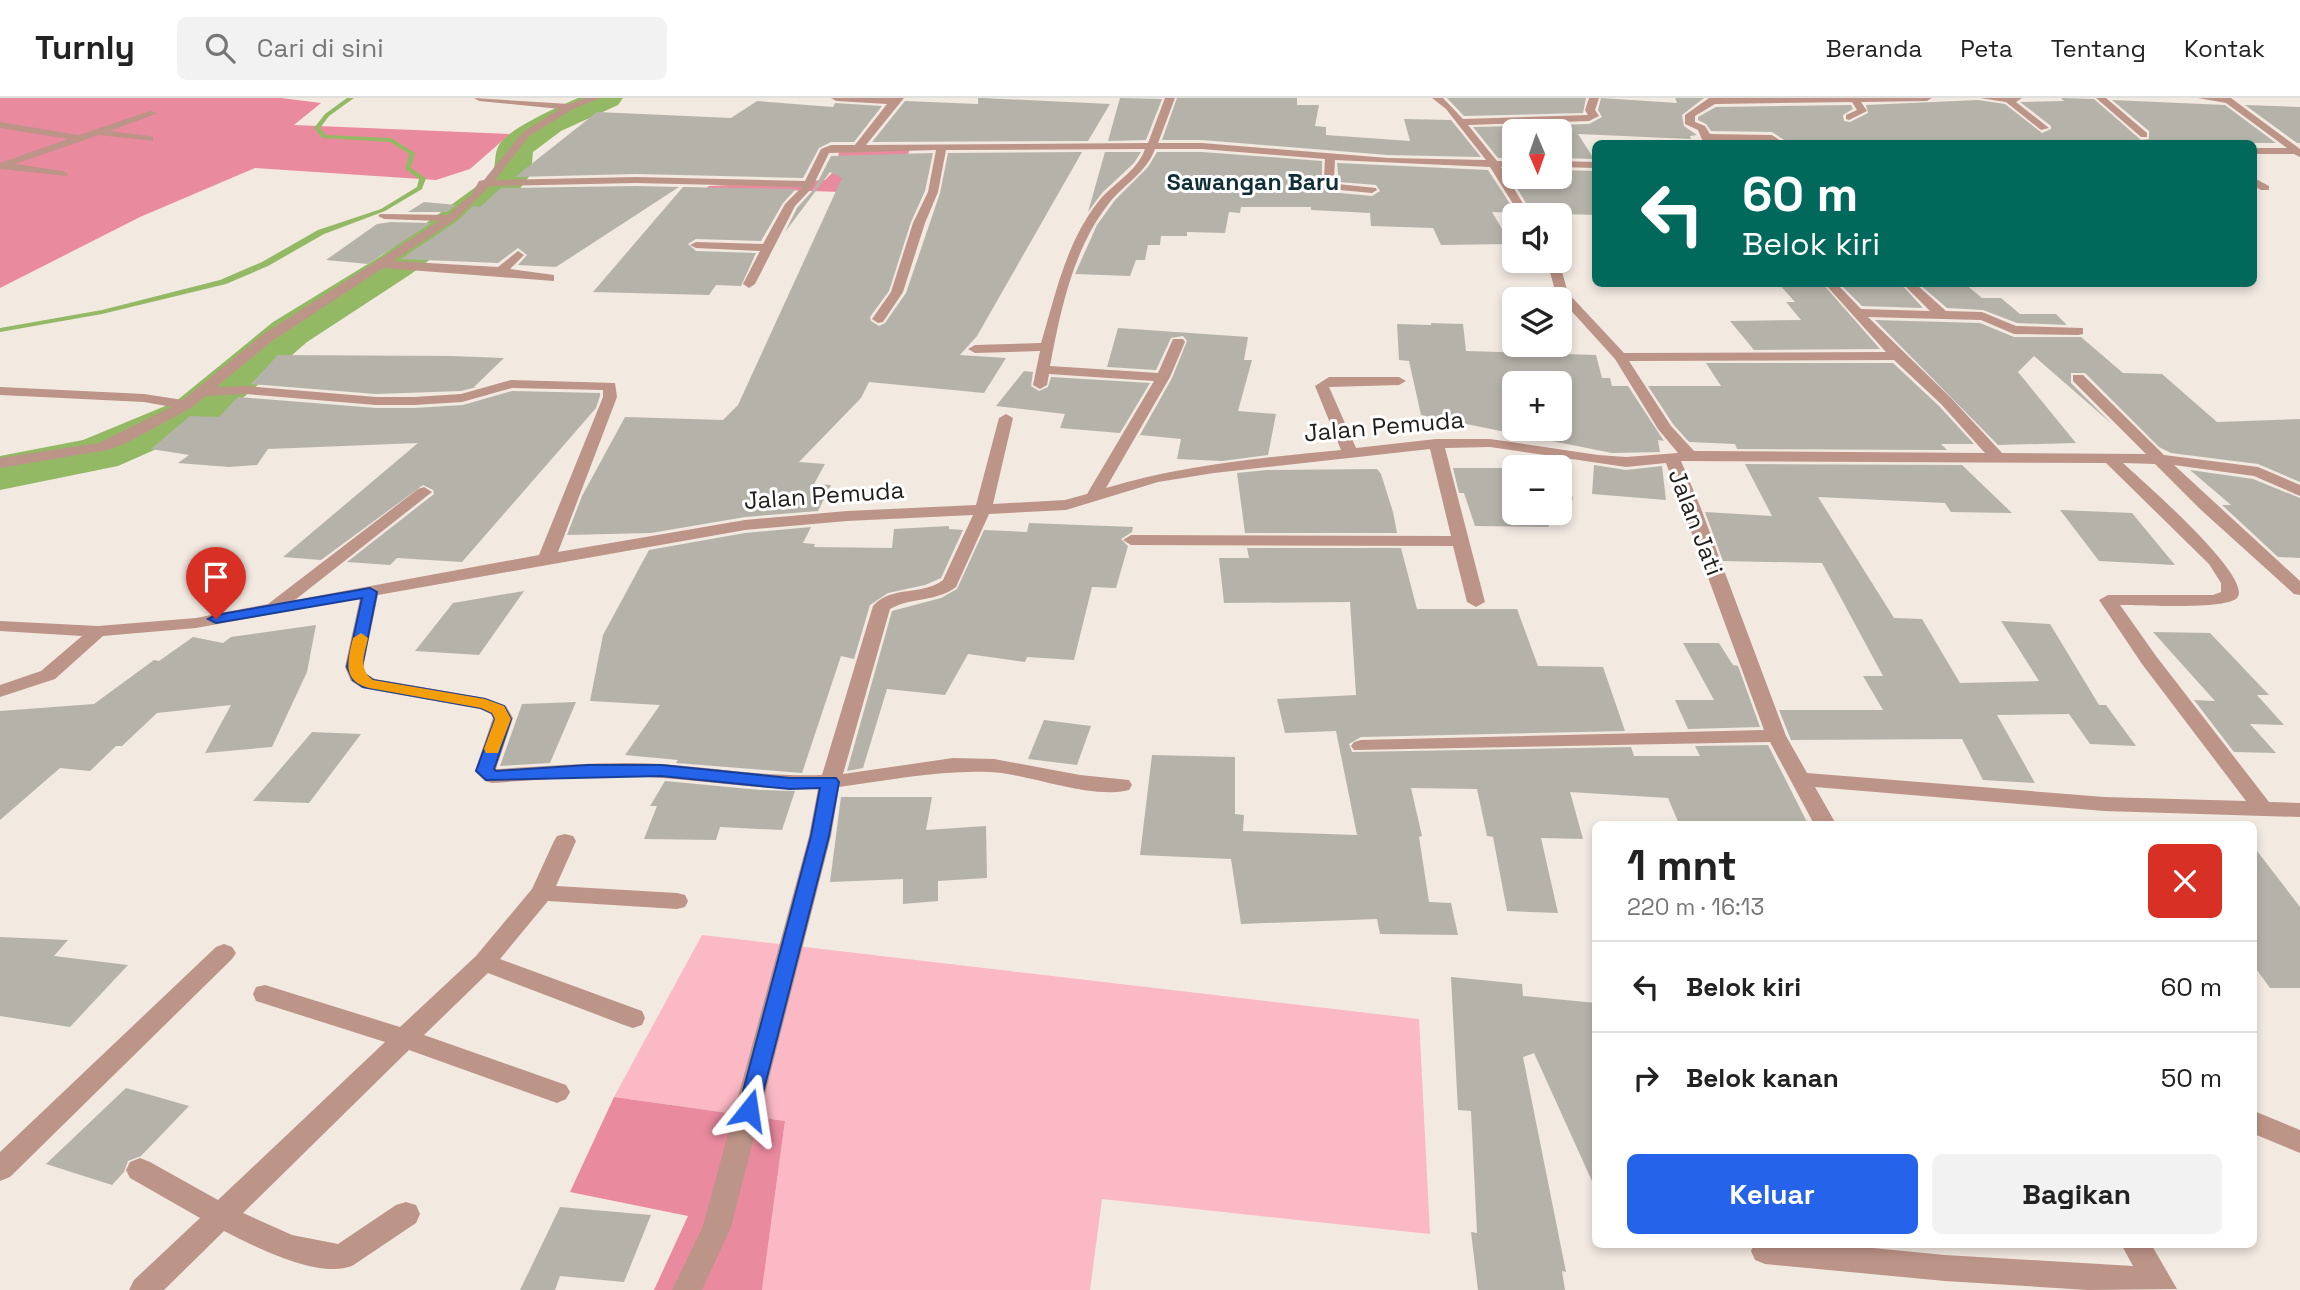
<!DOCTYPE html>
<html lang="id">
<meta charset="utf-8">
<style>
body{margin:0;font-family:"Space Grotesk",sans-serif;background:#f2f2f2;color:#222;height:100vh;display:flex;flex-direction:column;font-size:26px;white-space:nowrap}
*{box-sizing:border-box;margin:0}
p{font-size:23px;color:#767676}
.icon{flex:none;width:38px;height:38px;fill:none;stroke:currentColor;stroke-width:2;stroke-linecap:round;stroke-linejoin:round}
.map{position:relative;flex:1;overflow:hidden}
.side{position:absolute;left:1592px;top:723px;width:665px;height:427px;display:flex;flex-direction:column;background:#fff;border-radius:10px;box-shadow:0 4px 10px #0003}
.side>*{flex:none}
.top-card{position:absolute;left:1592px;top:42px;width:665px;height:147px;border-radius:10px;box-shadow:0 4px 10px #0003;background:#00695c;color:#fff;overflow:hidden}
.needle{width:46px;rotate:178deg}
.fabs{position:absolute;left:1502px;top:21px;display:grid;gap:14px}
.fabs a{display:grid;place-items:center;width:70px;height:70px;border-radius:10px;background:#fff;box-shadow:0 4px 10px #0003;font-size:35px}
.pin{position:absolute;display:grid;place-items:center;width:60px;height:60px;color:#fff;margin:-72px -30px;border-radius:50% 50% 50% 0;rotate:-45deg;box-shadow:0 0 7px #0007}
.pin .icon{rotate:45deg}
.me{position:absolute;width:77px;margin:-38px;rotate:15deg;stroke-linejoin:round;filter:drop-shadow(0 0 5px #0008)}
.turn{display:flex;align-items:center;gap:24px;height:147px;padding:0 35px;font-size:32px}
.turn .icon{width:91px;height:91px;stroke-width:2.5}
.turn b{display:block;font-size:49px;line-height:60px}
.round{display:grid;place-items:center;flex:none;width:74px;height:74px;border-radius:10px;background:#f2f2f2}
.headline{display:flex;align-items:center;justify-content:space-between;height:119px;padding:0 35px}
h1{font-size:42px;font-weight:600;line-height:52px}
.primary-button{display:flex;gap:14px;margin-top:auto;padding:14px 35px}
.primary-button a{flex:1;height:80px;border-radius:10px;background:#2563eb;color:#fff;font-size:28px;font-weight:600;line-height:80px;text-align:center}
.primary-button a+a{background:#f2f2f2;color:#222}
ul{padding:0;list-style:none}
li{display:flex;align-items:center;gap:21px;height:91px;padding:0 35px;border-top:2px solid #e0e0e0}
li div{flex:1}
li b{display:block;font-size:26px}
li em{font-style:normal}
header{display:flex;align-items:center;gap:42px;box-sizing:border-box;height:98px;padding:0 35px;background:#fff;border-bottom:2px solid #e0e0e0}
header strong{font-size:33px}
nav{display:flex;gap:38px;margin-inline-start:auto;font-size:24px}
.search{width:490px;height:63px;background:#f2f2f2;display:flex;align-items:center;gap:18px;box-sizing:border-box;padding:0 24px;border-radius:10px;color:#767676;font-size:26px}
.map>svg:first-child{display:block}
.green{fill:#fbb8c5}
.forest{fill:#ea8a9f}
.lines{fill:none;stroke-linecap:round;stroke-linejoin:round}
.stream{fill:#93b965;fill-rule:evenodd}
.river{fill:#93b965;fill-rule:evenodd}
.building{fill:#b5b3a9;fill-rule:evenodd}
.minor{fill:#bd9488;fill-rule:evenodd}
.route{fill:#2563eb;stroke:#184099;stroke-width:2}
.slow{fill:#f59e0b}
.labels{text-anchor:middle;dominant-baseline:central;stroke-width:6;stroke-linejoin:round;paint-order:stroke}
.far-quarter-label{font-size:23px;font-weight:bold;fill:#0f2e38;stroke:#fff}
.street-label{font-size:24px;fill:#211e1b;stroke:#fff}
</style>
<header>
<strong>Turnly</strong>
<div class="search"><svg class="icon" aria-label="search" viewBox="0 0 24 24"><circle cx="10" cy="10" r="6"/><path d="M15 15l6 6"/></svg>Cari di sini</div>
<nav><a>Beranda</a><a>Peta</a><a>Tentang</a><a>Kontak</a></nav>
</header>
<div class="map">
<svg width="2300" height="1192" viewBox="0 0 2300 1192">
<rect width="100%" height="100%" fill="#f2e9e1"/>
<path class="green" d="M702 837 1419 921 1430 1136 1102 1101 1090 1192H762L785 1023 614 999Z"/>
<path class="forest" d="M0 0H281L321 5 294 27 510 36 470 71 436 82 255 70 140 119 0 190Z
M910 51 900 78 840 94 758 91 682 108 709 88 825 82 836 71 839 54Z
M614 999 785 1023 762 1192H654L688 1118 570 1094Z"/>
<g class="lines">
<path class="stream" d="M347 0H354L329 18 320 30 326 37 391 40 415 55 411 70 426 80 422 91 385 113 324 136 268 168 226 186 102 216 0 234V230L102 212 220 182 262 164 318 132 381 111 417 89 419 81 405 71 409 56 390 44 322 40 314 30 325 16Z"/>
<path class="river" d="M578 0H623L618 7 561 33 533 54 531 76 516 96 411 176 307 244 213 326 118 368 0 392V358L83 342 175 304 273 224 381 158 488 80C498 70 493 60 498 49 505 31 561 8 578 0Z"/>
</g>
<path class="building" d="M978 0H983L1110 6 1088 43 872 44 905 3 978 6Z
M1120 0 1162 1 1146 42 1108 43Z
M1177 0H1297V7H1319L1315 28 1326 29V37L1410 43 1404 21 1451 22 1481 59 1388 57 1202 42H1162Z
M1447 0H1586L1583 15 1464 18Z
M1601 0 1677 5 1675 0H1704L1682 17 1684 28 1697 37 1690 38 1691 41 1578 36 1594 61 1559 60V33H1514V60H1498L1473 29 1589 26 1602 19 1598 12Z
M2061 0 2094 1 2141 42 2149 41V33L2112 2 2225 7 2276 45H1789L1772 34 1711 33 1706 26 1698 22V19L1716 9 1851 7 1853 11 1843 17 1844 23 1850 24 1868 15 1866 7 1978 2 2005 6 2042 35 2051 31V28L2020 4 2064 3Z
M757 3 833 9 835 5 882 8 854 44H831L819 50 803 80 636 76 515 79 597 14 731 20Z
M2245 7 2300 9V45H2297Z
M1082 54 977 238 960 257 1006 260 984 295 869 284 861 300 799 364 825 366 814 386 831 387 818 413 745 419 651 435 567 437 582 398 625 319 723 322 738 307 842 80 830 74 785 134 797 110 814 91 831 58 933 55 925 93 911 124 889 193 870 219 871 223 879 228 885 225 906 195 940 95 948 55Z
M1105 54H1141L1134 65 1102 95 1088 114Z
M1157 54H1202L1322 63V81L1329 94 1372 98 1380 93 1376 87 1339 84 1337 65 1488 72 1516 115 1492 114 1511 146 1441 147 1433 130 1371 128 1370 115 1311 112V109H1241L1240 115 1229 114 1225 135 1187 134V138H1161L1160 147H1148L1145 162H1136L1130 178 1075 176 1097 127 1115 102 1148 69Z
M1506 72H1514V79H1559V72L1596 73V117L1532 115Z
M636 88 679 89 556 169 518 167 527 157 518 150 498 165 401 161 456 124 473 108 480 109 501 90Z
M683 89 796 91 783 105 761 143 696 141 688 146 696 153 756 155 741 188 716 187 709 197 593 194Z
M424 104 456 107 447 114H408Z
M391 124 431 125 368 166 326 162 377 126Z
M1779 186H1823L1880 251 1754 252 1730 223 1801 222 1786 204H1795Z
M1840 186H1901L1923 210 1862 208Z
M1919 186H1965L1982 200H2001L2020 216H2056L2067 227 2017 225 1983 212 1947 210Z
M1875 222 1980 225 2014 239H2081L2123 275 2162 276 2217 324 2300 321V384L2258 366 2171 355 2159 349 2085 275H2071V285L2112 326 2034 258 2018 274 2076 345 1998 347Z
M1431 225 1463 226 1466 253 1596 257 1602 280H1610L1612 288H1628L1664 343 1658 342 1660 354 1612 355 1421 317 1409 263 1399 262 1397 226 1431 227ZM1514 285H1559V331H1514Z
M1118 230 1248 239 1244 262H1252L1238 313 1276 316 1268 357 1222 363 1177 361 1181 341 1140 337 1172 280 1187 243 1183 238 1171 240 1156 272 1107 269Z
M278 257 451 258 504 260 474 289H477L461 293 376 296 251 286Z
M1706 265H1893L1939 308 1974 346H1941L1947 352 1737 351 1735 346 1689 344 1673 326 1648 288H1721Z
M1024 273 1033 274 1031 288 1039 293 1048 289 1051 279 1150 285 1120 335 1060 330 1065 316 996 308Z
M512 293 600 295V298L596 310 462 464 397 460 390 467 347 464 434 396 433 392 423 387 321 462 283 459 418 345 268 351 257 367 229 369 178 365 189 357 151 351 190 318 219 319 238 299 376 310H414L463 307Z
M1745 366 1962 367 2012 415 1951 414 1945 405 1818 399 1894 520 1922 521 1960 585 2039 583 2001 523 2050 526 2099 607H2106L2136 648 2090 646 2069 616 1997 617 2035 685 1983 682 1962 641 1791 642 1779 612H1883L1863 578H1883L1822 465 1723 463 1705 414 1772 418Z
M1594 367 1626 372 1662 368 1666 402 1592 396Z
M1559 369H1567L1573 402 1559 401Z
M1453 370H1514V415H1544L1549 429 1475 428 1464 395H1459Z
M1377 371 1381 376 1393 414 1397 435H1245L1237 375 1267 372Z
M2190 372 2253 381 2300 400V460L2278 459 2222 407H2231Z
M2060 412 2132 415 2175 467 2099 463Z
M1029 425 1133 429 1132 434 1121 441 1128 448 1116 490 1092 489 1074 562 1027 559 1025 564 968 556 945 597 887 591 863 670 847 673 892 513 941 500 957 491 984 432 1027 434Z
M949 428V431L963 432 941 480 925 487 888 495 870 507 854 561 841 558 802 675 676 665 678 662 625 657 660 607 590 603 603 537 649 452 745 435 811 429 803 445 815 446 814 449 892 450 894 431Z
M1247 450H1401L1417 511H1517L1538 568 1603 569 1625 633 1361 639 1349 646 1352 654 1631 649 1634 658H1700L1695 648 1768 647 1807 724 1738 723 1739 726H1679L1668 700 1570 694 1583 741 1541 740 1558 815 1507 813 1493 739 1487 738 1477 691 1411 690 1422 738 1419 739 1429 804 1451 805 1458 837 1380 836 1377 821 1241 826 1231 761 1140 757 1152 657 1235 659V716L1244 717 1243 733 1357 737 1336 633 1285 635 1277 601 1356 597 1350 504 1224 505 1219 460H1249Z
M524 493 479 557 415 553 453 505Z
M316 527 307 574 272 649 205 655 231 607 157 615 122 648H116L90 673 60 670 0 722V613L94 606 154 562 159 563 193 539 223 545 231 539Z
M2153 534 2210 535 2269 597H2257L2284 627 2250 626 2276 655 2234 654 2194 602 2215 603Z
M1683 545H1719L1733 567 1738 568 1760 629 1688 631 1675 602H1714Z
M576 604 550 665 500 668 522 606Z
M1044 622 1091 628 1077 667 1028 661Z
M312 634 361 636 309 705 253 703Z
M665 683 760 692 795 693 782 732 720 729 716 742 644 741 657 708H650Z
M841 699H932L926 732 986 728 987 780 938 783V803L903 806V781L830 784Z
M2254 749 2300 809V890H2270L2254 868Z
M0 839 68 842 54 858 128 867 70 929 0 918Z
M1451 879 1522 886 1523 898 1596 905V1092L1534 955 1523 959 1566 1174 1562 1173 1565 1192H1478L1471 1134 1477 1135 1471 1013 1458 1012Z
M126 990 189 1008 141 1058 128 1063 124 1074 112 1087 46 1066Z
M560 1109 651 1117 624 1184 560 1178 555 1192H520Z"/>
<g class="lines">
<path class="minor" d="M474 0 569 6 587 0H601L573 11 529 38 495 82 636 79 805 83 821 51 831 47H855L887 6 836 3 831 0H904L866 47 1148 45 1165 0H1175L1158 45H1202L1388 60 1486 62 1446 11 1432 0H1443L1463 21 1588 17 1585 12 1589 0H1599L1595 12 1599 18 1589 23 1468 27 1497 63H1514V69H1501L1530 117H1520L1490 69 1335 62 1334 80 1337 86 1376 90 1377 92 1372 95 1329 91 1324 80 1325 61 1202 51H1155C1146 76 1122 87 1107 108 1073 152 1060 214 1050 268L1158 275 1173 241H1183L1185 244 1170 279 1106 390C1183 367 1261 360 1341 352L1315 288 1329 279H1399L1406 283 1399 287 1329 289 1356 350 1436 341H1490L1598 357 1626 359 1678 355 1658 331 1615 261 1556 196 1547 163H1559L1568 195 1624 255 1886 254 1825 186H1837L1861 211 1930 213 1903 186H1916L1946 213 1982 214 2016 228 2083 230V236L2078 237 2014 236 1981 222 1868 219 1951 300 2002 355 2146 356 2073 283V277H2083L2164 357 2258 369 2300 387V398L2254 378 2174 367 2300 483V497L2294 496 2200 411 2155 366 2123 365C2140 381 2255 480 2237 500 2225 512 2140 507 2120 507L2156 558 2269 704 2300 705V719L2104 713 1815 689 1836 726H1814L1770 644 1354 652 1351 648 1354 644 1361 642 1764 632 1666 365 1626 369 1490 349 1445 350 1485 504 1476 509 1467 504 1453 448 1131 447 1123 442 1131 437 1451 438 1430 351 1214 375 1158 384 1066 412 989 416 956 489C937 504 911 499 890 511L843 676 953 660 994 661 1080 677 1129 682 1132 687 1129 692C1090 702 1031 676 990 674 940 672 889 682 839 689L831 738 731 1129 702 1192H672L703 1128 809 738 818 691C766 692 715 684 663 680 606 676 549 681 492 685L485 683 475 673 493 620 491 616 480 611 362 590 351 583 345 569 360 500 196 530 103 538 55 581 0 599V587L41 573 82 538 0 533V523L98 528 196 520 268 506 418 391 424 389 432 394 295 502 539 457 603 299V292L512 290 462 304 414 307H376L246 296 205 298 191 310 124 346 107 352 0 370V360L99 345 172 309 144 304 0 297V289L144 296 183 302 262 237 439 123 384 121 378 118 380 116 448 117 472 96 479 83 484 82 523 34 560 11 479 3ZM1145 51C1137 74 1113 85 1098 104 1066 145 1056 195 1041 245L975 247 968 251 975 255 1040 253 1033 287 1040 291 1047 287 1049 276 1154 283 1087 396 1065 402 993 406 1013 320 1006 316 999 320 976 407 847 413 745 422 558 454 617 299 615 285 511 282 461 296 414 299H376L246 288 216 289 272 243 383 170 554 183V177L510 171 524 157 518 153 498 169 393 163 455 122 490 88 636 85 802 89 785 106 763 146 696 144 690 147 696 150 760 153 743 186 749 190 755 186 795 108 812 90 829 55 936 52 928 94 913 125 891 194 872 221 878 225 883 224 903 194 925 125 938 94 946 52ZM1894 262 1941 306 1985 355 1694 353 1671 328 1629 263ZM1681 363 2106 365 2209 466 2221 485V494L2213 497H2108L2099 502 2142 566 2246 703 2104 699 1807 675 1786 638 1700 408ZM973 417 943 482C923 498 891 487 873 508L822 677C768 679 715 670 662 666 606 663 551 668 496 671L513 620 506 608 485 600 375 581 366 576 363 569 378 497 745 432 847 423Z
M1709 0H1932L1927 3 1861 4 1867 13 1849 22 1846 21V17L1857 12 1852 4 1715 6 1695 18V24L1705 28 1710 36 1772 37 1785 46 1712 42 1714 46H1704L1698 32 1685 26V17Z
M1980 0H2022L2016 4 2049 30 2041 32 2006 4Z
M2096 0H2106L2147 35V39H2141Z
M2198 0H2231L2300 51V59L2294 56H2254V50H2287L2226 5Z
M150 13 158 15 110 33 150 38 153 39V43L99 37 15 66 63 73 68 76 67 78 0 71V65L68 41 0 30V24L79 37Z
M1559 63 1596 64V70L1559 69Z
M2254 80 2269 88V92H2261L2254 88Z
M565 736 573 738 576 743 556 788 677 795 685 797 688 803 685 809 677 811 548 803 500 861 642 913 645 920 642 927 633 930 624 927 488 875 424 937 566 987 570 994 566 1001 557 1005 409 952 243 1115 292 1137 338 1146 396 1107 406 1104 416 1107 420 1116 416 1125 352 1168C317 1181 256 1149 224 1133L164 1192H129L134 1182 200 1120 130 1080 126 1072 130 1064 140 1060 150 1064 218 1102 385 944 256 903 253 896 256 889 265 887 400 929 476 858 532 791 554 743 557 738Z
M224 846 232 849 236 855 232 861 10 1079 0 1083V1054L216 849Z
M2254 1013 2300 1032V1055L2254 1036Z
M1754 1146H1831L1945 1157 2133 1168 2121 1146H2151L2177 1191 2088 1192 1945 1183 1765 1166 1755 1162 1751 1153Z"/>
</g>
<path class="route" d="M370 490 377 494 362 569 365 576 373 582 485 601 504 608 511 621 494 671 496 673 588 667H661L790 680H836L839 684 829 738 757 1018 749 1021 741 1018 738 1012 811 738 820 690 790 691 661 678 486 682 476 673 495 621 492 615 481 610 363 589 353 582 347 569 362 500 216 525 208 521 216 517Z"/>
<path class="slow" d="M361 535 368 540C365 556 357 571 373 582L485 601 504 608 511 621 498 655H486L484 651 495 621 492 615 481 610 369 590C341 583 348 561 353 540Z"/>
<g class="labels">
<g class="far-quarter-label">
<text x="1253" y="84">Sawangan Baru</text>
</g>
<g class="street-label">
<text transform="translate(1384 328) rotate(-5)">Jalan Pemuda</text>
<text transform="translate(824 397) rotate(-4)">Jalan Pemuda</text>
<text transform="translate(1696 424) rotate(69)">Jalan Jati</text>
</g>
</g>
</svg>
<div class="fabs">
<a><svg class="needle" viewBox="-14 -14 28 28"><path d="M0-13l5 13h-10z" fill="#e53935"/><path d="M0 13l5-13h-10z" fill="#767676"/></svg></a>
<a><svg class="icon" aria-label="sound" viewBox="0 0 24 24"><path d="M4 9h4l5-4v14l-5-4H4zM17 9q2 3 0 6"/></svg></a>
<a><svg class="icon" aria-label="layers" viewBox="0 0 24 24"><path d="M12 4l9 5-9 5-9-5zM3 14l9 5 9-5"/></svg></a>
<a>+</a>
<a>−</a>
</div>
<div class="pin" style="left:216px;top:521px;background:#d93025"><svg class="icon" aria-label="arrive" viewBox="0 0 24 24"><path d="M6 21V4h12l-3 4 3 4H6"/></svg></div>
<svg class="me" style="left:749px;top:1012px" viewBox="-20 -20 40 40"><path d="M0-17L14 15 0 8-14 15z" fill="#2563eb" stroke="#fff" stroke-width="4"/></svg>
<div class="top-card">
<div class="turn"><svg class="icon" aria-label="left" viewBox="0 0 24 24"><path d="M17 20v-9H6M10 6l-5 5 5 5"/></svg><div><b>60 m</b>Belok kiri</div></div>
</div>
<section class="side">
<div class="headline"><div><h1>1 mnt</h1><p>220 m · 16:13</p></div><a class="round" style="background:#d93025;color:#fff"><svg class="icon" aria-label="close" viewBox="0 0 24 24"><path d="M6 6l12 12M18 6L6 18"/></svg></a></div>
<ul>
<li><svg class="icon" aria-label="left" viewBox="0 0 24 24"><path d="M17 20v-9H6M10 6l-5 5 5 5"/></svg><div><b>Belok kiri</b></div><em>60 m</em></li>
<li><svg class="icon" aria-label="right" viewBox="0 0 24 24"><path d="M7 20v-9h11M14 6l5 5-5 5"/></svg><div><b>Belok kanan</b></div><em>50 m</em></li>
</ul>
<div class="primary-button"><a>Keluar</a><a>Bagikan</a></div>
</section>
</div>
